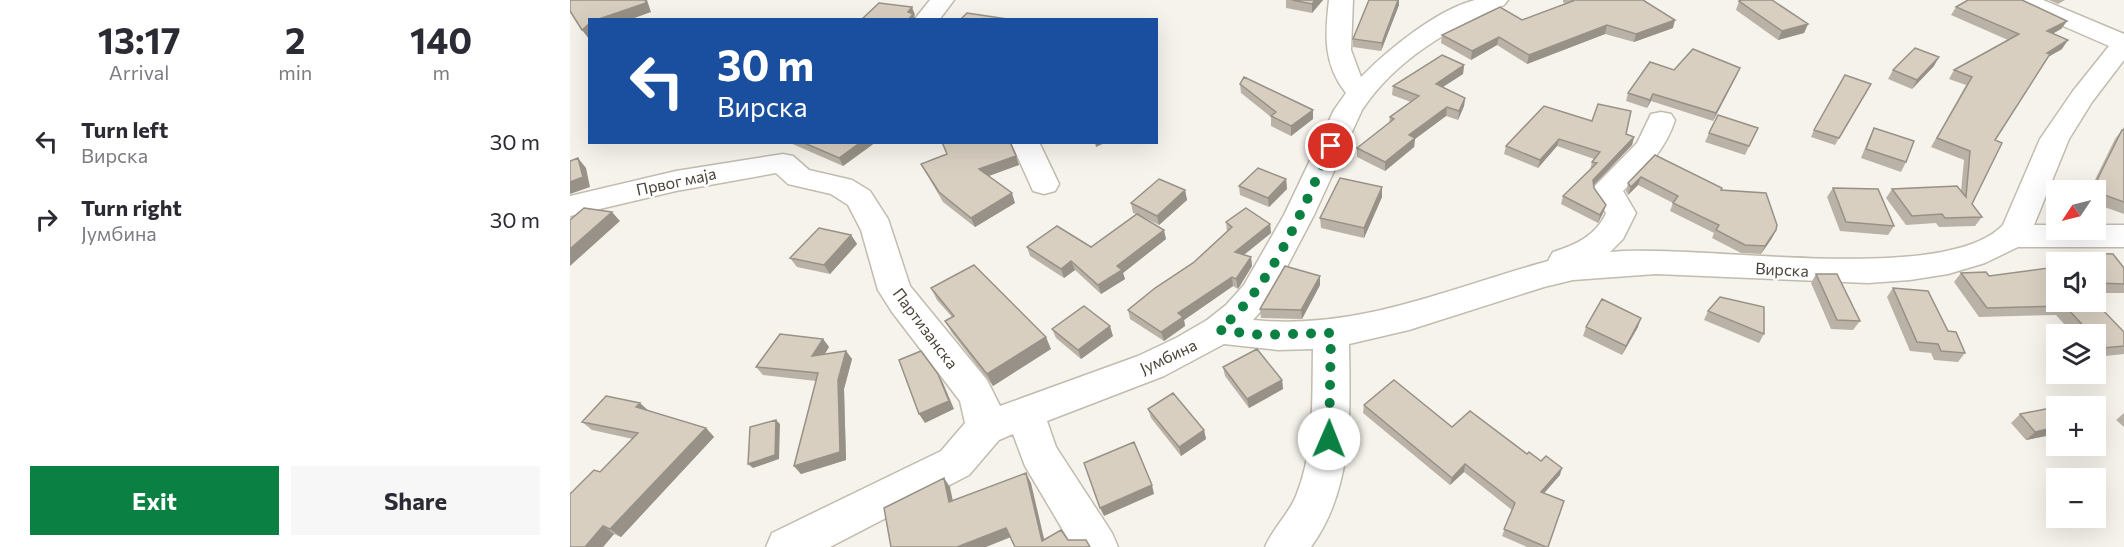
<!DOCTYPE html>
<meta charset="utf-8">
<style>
body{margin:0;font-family:Commissioner,sans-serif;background:#f7f7f7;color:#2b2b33;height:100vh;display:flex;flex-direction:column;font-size:22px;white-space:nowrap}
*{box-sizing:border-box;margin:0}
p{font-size:20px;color:#7c7c81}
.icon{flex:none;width:33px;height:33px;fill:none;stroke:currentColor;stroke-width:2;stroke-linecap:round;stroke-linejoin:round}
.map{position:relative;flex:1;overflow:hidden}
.sheet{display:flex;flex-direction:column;background:#fff;width:570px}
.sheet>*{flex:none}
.top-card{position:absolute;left:18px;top:18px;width:570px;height:126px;border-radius:0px;box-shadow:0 6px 24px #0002;background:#1a4fa0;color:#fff;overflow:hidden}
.needle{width:39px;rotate:235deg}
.tools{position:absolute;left:1476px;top:180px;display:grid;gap:12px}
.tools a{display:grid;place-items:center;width:60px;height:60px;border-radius:0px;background:#fff;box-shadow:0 6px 24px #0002;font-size:30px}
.pin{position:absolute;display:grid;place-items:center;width:51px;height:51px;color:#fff;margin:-26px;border:3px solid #fff;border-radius:50%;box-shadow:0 2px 6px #0007}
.me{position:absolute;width:66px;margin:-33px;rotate:1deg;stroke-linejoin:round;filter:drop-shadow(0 0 4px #0008)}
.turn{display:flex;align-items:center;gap:21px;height:126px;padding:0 30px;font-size:27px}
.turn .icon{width:78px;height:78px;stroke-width:2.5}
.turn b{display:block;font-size:42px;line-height:51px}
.eta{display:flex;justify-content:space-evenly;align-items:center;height:102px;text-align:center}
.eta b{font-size:36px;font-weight:700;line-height:42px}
.action{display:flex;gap:12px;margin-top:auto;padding:12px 30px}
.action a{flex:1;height:69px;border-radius:0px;background:#0b8043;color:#fff;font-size:24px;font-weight:700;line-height:69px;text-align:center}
.action a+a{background:#f7f7f7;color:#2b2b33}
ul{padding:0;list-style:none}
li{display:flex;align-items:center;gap:18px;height:78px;padding:0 30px}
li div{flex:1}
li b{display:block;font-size:22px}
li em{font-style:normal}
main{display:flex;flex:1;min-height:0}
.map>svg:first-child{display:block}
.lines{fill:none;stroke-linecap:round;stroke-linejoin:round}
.minor-casing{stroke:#c2bbae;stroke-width:3}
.minor{fill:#fff;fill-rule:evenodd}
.wall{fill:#bab2a6}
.shaded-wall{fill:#979187}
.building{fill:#d8cfc1;stroke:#979187;stroke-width:1.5}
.route{stroke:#0b8043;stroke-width:10;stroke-dasharray:0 18}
.labels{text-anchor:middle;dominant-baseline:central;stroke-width:5;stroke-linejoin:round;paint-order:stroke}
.street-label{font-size:16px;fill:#4b4439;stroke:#fff}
</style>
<main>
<section class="sheet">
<div class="eta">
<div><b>13:17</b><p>Arrival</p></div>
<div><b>2</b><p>min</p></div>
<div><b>140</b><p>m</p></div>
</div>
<ul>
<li><svg class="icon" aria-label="left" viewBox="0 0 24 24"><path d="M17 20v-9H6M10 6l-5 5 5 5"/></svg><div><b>Turn left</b><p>Вирска</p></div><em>30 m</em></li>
<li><svg class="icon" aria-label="right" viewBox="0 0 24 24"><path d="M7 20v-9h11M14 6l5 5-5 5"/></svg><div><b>Turn right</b><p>Јумбина</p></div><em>30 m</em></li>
</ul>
<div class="action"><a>Exit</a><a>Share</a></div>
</section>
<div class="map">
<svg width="1554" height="547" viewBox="0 0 1554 547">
<rect width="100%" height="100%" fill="#f6f3ec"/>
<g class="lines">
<defs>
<path id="minor" d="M360 0H384L369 20H344Z
M759 0H783L781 50 791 77C819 49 866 10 905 0 915 0 928 0 938 0L934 5C879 29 826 59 792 110L744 215 698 303 683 320C787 331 880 288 978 261L983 252C1005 245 1026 236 1036 213L1024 195 1023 188 1067 143 1081 114 1091 112 1101 114 1105 120C1096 149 1075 170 1053 191L1066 213 1053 239 1040 252C1128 243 1374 287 1433 225L1470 139 1503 91 1539 46 1445 5 1441 0H1473L1554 34V60L1522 102 1499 139 1464 225H1486V230H1526V225H1554V247H1448L1415 263 1378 274 1340 280 1298 283 1086 274 1003 280 974 287 839 330 779 344C780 413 784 488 741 547H695C703 528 718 515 726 496 745 450 742 397 743 349L708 350 654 344 594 376 477 421 486 447 542 533 548 547H503L455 466 443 434 429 440 399 475 260 547H196L202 533 371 451 395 423 390 401 322 312 308 290 291 230 278 205 261 194 218 184 206 173 106 191 0 216V196L106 171 213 154 223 156 239 170 282 180 300 191 318 219 340 286 417 380 430 406 568 356 606 338 637 320 656 305 674 285 714 215 764 110 776 93C753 64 755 35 759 0Z
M441 142H469L489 184 485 191 474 194 463 191Z"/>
</defs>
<use href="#minor" class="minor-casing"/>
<use href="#minor" class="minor"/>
</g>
<path class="wall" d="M716 0H753L742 13 716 8Z
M993 0H1073L1103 28 1064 42 1035 34 957 64 927 45 901 60 871 43 872 35 952 20 995 4 993 2Z
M1479 0H1495L1488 4Z
M1169 1 1238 24 1234 33 1208 40 1166 10Z
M829 5 811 51 783 47V39Z
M1386 7 1497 21 1491 29 1482 34 1492 49 1478 57 1425 140 1402 204 1412 217 1405 226 1369 227 1366 223 1336 225 1316 198 1322 189 1391 191 1394 160 1361 147 1396 85 1379 79 1384 70 1438 40 1381 15Z
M894 65 893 74 873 87 895 98 894 106 888 120 876 116 845 139 844 147 815 171 787 157V148L819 123 820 117 841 102 822 95 823 86Z
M1364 66 1342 89 1318 79 1323 70Z
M1167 75 1143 121 1081 101 1077 108 1056 101 1058 93Z
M670 84 743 119 721 136 701 126V117L671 93Z
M1297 91 1265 145 1241 137 1244 130Z
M974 106 1064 137 1062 145 1024 185V188L1036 205 1033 213 1028 223 991 204 993 196 1020 170 1022 162 1024 159 987 146 968 168 934 154 936 146Z
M1554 127V214L1526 204V190H1520L1545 139Z
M1188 128 1175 155 1135 142 1139 133Z
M1304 128 1336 162 1331 172 1291 158 1299 138Z
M218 142H306L273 166Z
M393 143 446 156 449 165 419 176 445 203 405 227 373 202 356 173 351 164 377 154Z
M1085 155 1151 190 1202 238 1191 254 1171 253 1142 238 1144 233 1100 211 1103 203 1068 185 1058 195 1056 191 1058 183Z
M716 179 717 189 699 207 670 195 669 186Z
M1263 188 1324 226 1318 235 1270 231 1257 197Z
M615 190 617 200 589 225 573 217 596 239 553 273 555 279 531 294 505 270 494 278 460 256 457 247H521L566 214 563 213 561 203Z
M812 197 794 238 751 228 750 218Z
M656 222 700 224 701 233 674 255 681 257 682 266 668 289 663 286 614 320 615 326 594 341 560 319 558 310 623 263 657 232Z
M281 235 287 244 260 274 227 267 220 258Z
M1504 253 1554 268V293H1526V262H1496Z
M1486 267 1554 332V354L1526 357V334H1503L1486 315 1409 317 1384 282 1391 273 1419 276Z
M1246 274 1290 321 1283 330 1261 329 1241 283Z
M750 285 732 319 691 318 690 309Z
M361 288 481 349 423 386 382 333 375 321 382 317 367 300Z
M1323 288 1378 331 1395 353 1388 362 1364 360 1361 353 1340 351 1317 297Z
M1138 311 1194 334 1189 343 1134 320Z
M1016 327H1068L1052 355 1013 336Z
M482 329 543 336 511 359 486 338Z
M253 339 259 347 255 354 276 351 282 359 274 389 276 460 231 474 224 466 246 381 193 375 186 367Z
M653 367 712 380 713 389 679 408 655 376Z
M794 405 882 427 957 454 971 461 990 475 974 493 978 547H957L932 536 942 510 894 472 880 485 793 413Z
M578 409 634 430 636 439 611 456 581 418Z
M79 411 136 428 144 437 51 537 44 534 33 547H0L30 472 63 439 22 430 12 422Z
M1554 413V427L1546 420Z
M1450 414 1486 434 1456 440 1441 423Z"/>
<path class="shaded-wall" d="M75 0H77L81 12 59 20H26Z
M745 0H753L742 13V4Z
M828 0H829V5L811 51 812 43Z
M342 7 345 15 344 16 346 20H338V12Z
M1105 20 1103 28 1064 42 1066 34Z
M1497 21 1491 29 1471 40 1477 31Z
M20 23V38L19 39 12 30Z
M1238 24 1234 33 1208 40 1212 31Z
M1037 25 1035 34 957 64 959 55Z
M929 37 927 45 901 60 902 51Z
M1498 40 1492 49 1471 61 1477 53Z
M1369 57 1364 66 1342 89 1347 80Z
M894 65 893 74 865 92 866 84Z
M1170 68 1167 75 1143 121 1146 113Z
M1083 94 1081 101 1077 108 1080 100Z
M895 98 894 106 888 120 889 111Z
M877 107 876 116 845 139 844 147 815 171V162L839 135Z
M743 110V119L721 136V126Z
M1064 137 1062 145 1021 188 1023 180Z
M989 139 987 146 968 168 970 160Z
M291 142H306L273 166 269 158Z
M525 142H537L526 147Z
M446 156 449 165 413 178 409 169Z
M8 158 16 168 20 187 0 194V182Z
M1071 177 1068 185 1058 195 1061 187Z
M716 179 717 189 699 207 698 198Z
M812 187V197L794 238V228Z
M615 190 617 200 589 225 587 216Z
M442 193 445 203 405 227 401 218Z
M1036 205 1033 213 1028 223 1030 215Z
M42 212 50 221 0 266V249Z
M700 224 701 233 666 261 665 252Z
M594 230 596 239 553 273 555 279 531 294 528 285 547 266Z
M1206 230 1202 238 1191 254 1195 246Z
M281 235 287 244 260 274 254 265Z
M681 257 682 266 668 289 666 279Z
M501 261 505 270 494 278 491 269Z
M750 276V285L732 319 731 310Z
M662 277 663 286 614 320 615 326 594 341 591 332 608 313Z
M1071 318 1068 327 1052 355 1056 346Z
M540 326 543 336 511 359 508 350Z
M476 337 481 349 423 386 417 374Z
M253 339 259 347 248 364 242 356Z
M276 351 282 359 274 389 276 460 231 474 224 466 268 380Z
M368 374 373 383 384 409 355 423 349 414Z
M712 380 713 389 679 408 677 399Z
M70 403 80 412 66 407Z
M206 420 210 424 209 459 183 468 178 464Z
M1486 427V434L1456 440 1465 432Z
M136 428 144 437 51 537 40 529Z
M634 430 636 439 611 456 609 447Z
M895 464 894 472 880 485 882 478Z
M992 468 990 475 969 499 971 492Z
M456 473 461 483 476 547 472 541Z
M374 478 380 487 385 511 379 502Z
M582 485 584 494 534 516 530 508Z
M33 526 44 534 33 547H15Z
M436 528 441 537 416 547H387Z"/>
<path class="building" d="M0 0H75L76 3 26 20H20V23L12 30 0 11Z
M722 0H745L742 4Z
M799 0H828L812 43 783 39Z
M1002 0H1073L1105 20 1066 34 1037 25 959 55 929 37 902 51 872 35 930 7 952 20 1003 1Z
M1171 0H1202L1238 24 1212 31 1169 1Z
M1398 0H1452L1497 21 1477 31 1498 40 1477 53 1480 54 1425 140 1432 143 1402 204 1412 217 1375 218 1372 214 1342 216 1322 189 1387 186 1396 197 1400 151 1367 138 1402 77 1384 70 1449 34 1386 7Z
M309 3 342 7 338 12 343 14 338 20H291Z
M397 13 444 20H390Z
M1345 48 1369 57 1347 80 1323 70Z
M1123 49 1170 68 1146 113 1083 94 1080 100 1058 93 1080 62 1104 70Z
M872 55 894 65 866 84 895 98 889 111 877 107 839 135 845 138 815 162 787 148 824 119 820 117 849 96 823 86Z
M1275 75 1301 84 1269 138 1244 130Z
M674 77 743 110 721 126 701 116 706 112 670 84Z
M1028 104 1061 111 1056 134 1064 137 1023 180 1024 188 1036 205 1030 215 993 196 1027 163 1022 162 1030 152 989 139 970 160 936 146 974 106 1022 121Z
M1148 115 1188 128 1179 146 1139 133Z
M1304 128 1344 141 1336 162 1296 149Z
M1552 130H1554V202L1526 192 1525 190 1528 178Z
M232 142H291L269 158Z
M372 142 393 143V142H440L446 156 409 169 442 193 401 218 369 192 351 164 377 154Z
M1085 155 1152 188 1151 190 1196 193 1207 225 1206 230 1195 246 1175 245 1146 230 1149 225 1103 203 1108 196 1071 177 1061 187 1058 183Z
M8 158 13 177 0 182V161Z
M688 168 716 179 698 198 669 186Z
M770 178 812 187 794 228 750 218Z
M589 179 615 190 587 216 561 203Z
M1263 188 1308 189 1324 226 1276 222Z
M14 208 42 212 0 249V220Z
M676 208 700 224 665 252 681 257 666 279 662 277 608 313 613 317 591 332 558 310 585 288 623 263 662 227 656 222Z
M567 214 594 230 547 266 552 270 528 285 501 261 491 269 457 247 487 226 521 247Z
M249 228 281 235 254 265 220 258Z
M1504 253 1543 254 1554 268V284L1526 283V262H1512Z
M404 265 476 337 417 374 375 321 384 316 361 288Z
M715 266 750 276 731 310 690 309Z
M1486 267V302H1525L1554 332V346L1533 348 1526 340V334H1521L1495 306 1417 308 1391 273 1416 272 1419 276Z
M1246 274H1267L1290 321 1267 320Z
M1323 288 1358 291 1378 331 1386 332 1395 353 1371 351 1368 344 1347 342Z
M1150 297 1194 307V334L1138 311Z
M1032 299 1071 318 1056 346 1016 327Z
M514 306 540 326 508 350 482 329Z
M210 334 253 339 242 356 276 351 268 380 270 452 224 466 248 373 186 367Z
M687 349 712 380 677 399 653 367Z
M351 351 368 374 379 401 349 414 329 360Z
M824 380 882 427 900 411 957 454 959 452 971 461 976 456 992 468 971 492 994 501 978 547H976L934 529 945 503 895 464 882 478 794 405Z
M603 393 634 430 609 447 578 409Z
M36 396 70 403 66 407 136 428 40 529 33 526 15 547H0V494L24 470 30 472 68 433 12 422Z
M1510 402 1514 406H1488Z
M1486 407V427L1465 432 1450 414Z
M206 420 205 455 178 464 180 427Z
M564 442 582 485 530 508 514 463Z
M456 473 472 541 491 530 498 540H516L520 547H445L436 528 387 547H321L314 508 374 478 379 502Z"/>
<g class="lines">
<path class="route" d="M759 439 761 333 691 335 649 330C704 284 732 210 761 146"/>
</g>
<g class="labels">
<g class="street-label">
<text transform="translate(106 181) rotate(-12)">Првог маја</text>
<text transform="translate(1212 269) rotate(3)">Вирска</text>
<text transform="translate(356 328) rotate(53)">Партизанска</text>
<text transform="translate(598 356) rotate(-25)">Јумбина</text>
</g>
</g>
</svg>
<div class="tools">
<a><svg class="needle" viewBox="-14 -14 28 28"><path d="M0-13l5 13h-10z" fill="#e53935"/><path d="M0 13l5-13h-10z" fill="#7c7c81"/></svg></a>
<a><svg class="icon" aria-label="sound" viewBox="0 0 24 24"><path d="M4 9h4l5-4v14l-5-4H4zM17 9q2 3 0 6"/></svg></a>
<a><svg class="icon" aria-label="layers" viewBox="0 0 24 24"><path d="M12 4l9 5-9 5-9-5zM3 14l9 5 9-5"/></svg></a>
<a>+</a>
<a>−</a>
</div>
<div class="pin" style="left:761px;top:146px;background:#d93025"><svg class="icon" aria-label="arrive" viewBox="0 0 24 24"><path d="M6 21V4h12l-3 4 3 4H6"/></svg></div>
<svg class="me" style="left:759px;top:439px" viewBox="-20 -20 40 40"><circle r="19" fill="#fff"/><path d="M0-13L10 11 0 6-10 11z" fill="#0b8043"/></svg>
<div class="top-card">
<div class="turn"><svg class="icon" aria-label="left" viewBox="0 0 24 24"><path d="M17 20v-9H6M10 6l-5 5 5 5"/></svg><div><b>30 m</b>Вирска</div></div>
</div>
</div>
</main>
